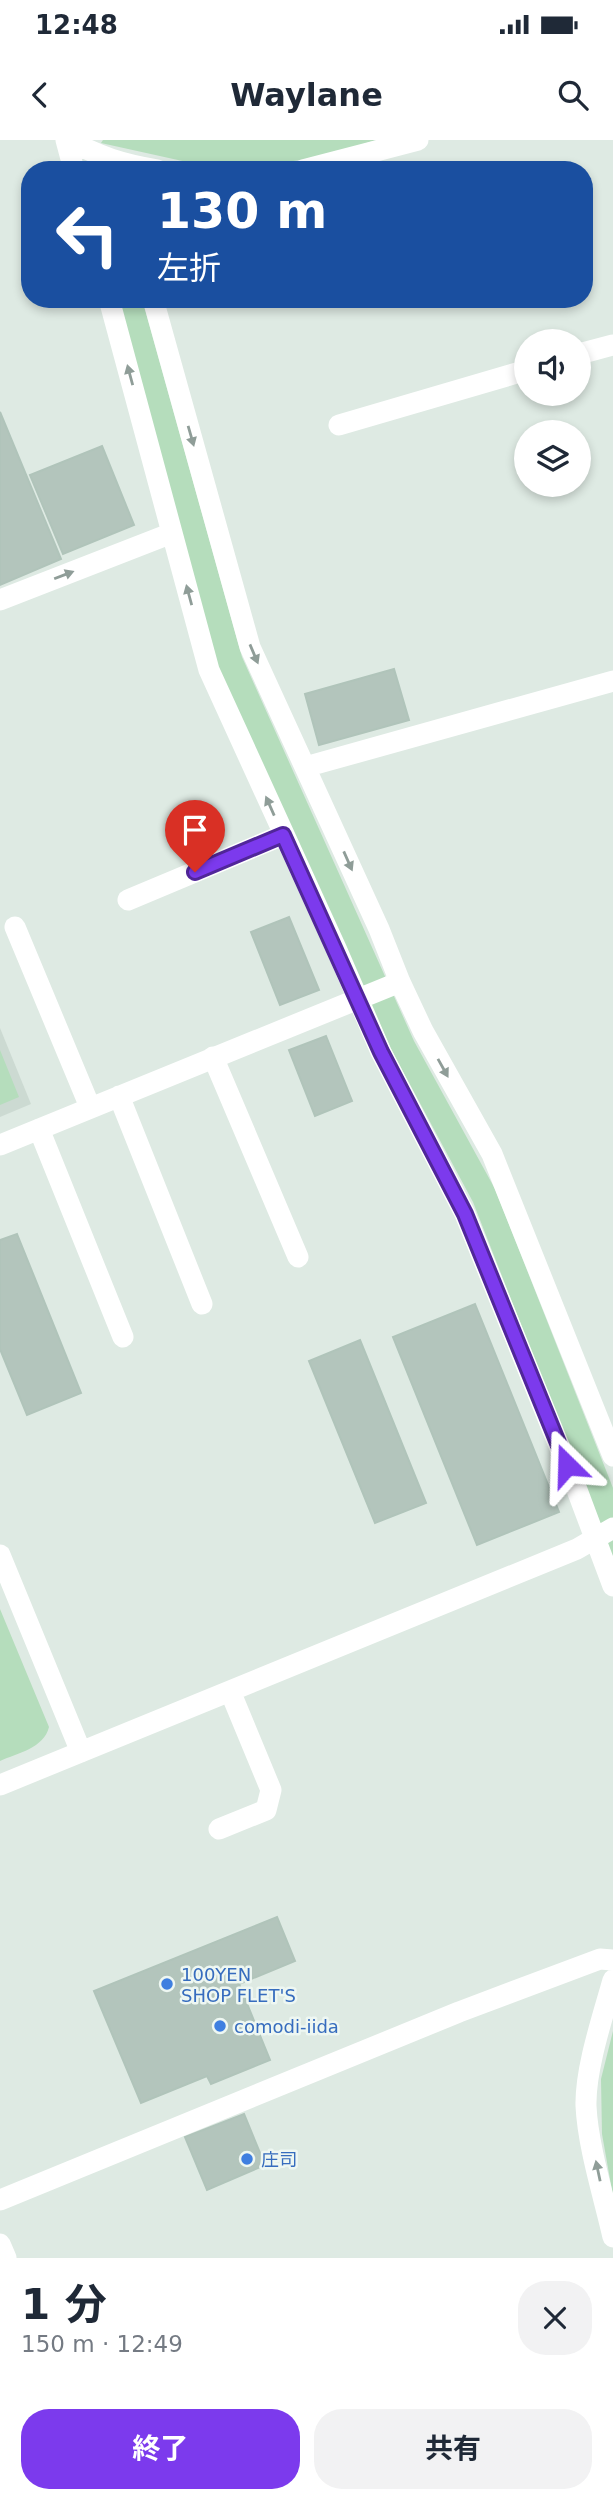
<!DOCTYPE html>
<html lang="ja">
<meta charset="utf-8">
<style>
body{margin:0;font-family:"DejaVu Sans","Noto Sans JP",sans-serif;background:#f2f2f3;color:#1f2937;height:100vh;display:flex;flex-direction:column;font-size:26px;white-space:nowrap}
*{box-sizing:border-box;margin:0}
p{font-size:23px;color:#747a83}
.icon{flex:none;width:38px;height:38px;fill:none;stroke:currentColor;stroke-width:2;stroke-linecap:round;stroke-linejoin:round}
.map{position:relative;height:2118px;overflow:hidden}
.panel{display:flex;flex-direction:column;background:#fff;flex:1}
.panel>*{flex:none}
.guide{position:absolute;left:21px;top:21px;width:572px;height:147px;border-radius:28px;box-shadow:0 4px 10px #0003;background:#1a4fa0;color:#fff;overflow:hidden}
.fabs{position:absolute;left:514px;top:189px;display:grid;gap:14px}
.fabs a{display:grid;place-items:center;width:77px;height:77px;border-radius:50%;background:#fff;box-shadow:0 4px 10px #0003;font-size:35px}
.pin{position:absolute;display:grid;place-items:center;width:60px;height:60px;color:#fff;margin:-72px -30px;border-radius:50% 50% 50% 0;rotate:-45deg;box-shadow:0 0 7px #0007}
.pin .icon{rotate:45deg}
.me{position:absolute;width:77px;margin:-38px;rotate:338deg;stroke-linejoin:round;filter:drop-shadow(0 0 5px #0008)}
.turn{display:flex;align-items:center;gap:24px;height:147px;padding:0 21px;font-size:32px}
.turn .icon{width:91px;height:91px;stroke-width:2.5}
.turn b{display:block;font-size:49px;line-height:60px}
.round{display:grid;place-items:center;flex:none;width:74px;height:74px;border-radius:28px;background:#f2f2f3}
.overview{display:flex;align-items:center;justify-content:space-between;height:119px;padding:0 21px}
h1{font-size:42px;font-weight:700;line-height:52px}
.primary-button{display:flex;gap:14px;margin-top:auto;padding:14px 21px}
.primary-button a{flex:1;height:80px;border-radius:28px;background:#7c3aed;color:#fff;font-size:28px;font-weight:700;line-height:80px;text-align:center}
.primary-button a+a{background:#f2f2f3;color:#1f2937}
.status{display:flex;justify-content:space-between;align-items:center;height:49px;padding:0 35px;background:#fff;direction:ltr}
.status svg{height:19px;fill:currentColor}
header{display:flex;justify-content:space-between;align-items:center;height:91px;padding:0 21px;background:#fff;font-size:32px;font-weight:700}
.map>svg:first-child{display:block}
.built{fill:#ccdad2}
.green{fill:#b5ddbc}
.building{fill:#b3c5bc;stroke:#b0c4ba;stroke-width:2}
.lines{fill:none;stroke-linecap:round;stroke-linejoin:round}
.minor{stroke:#fff;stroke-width:21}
.oneway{fill:#8f9d98}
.route-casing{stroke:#51269a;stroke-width:18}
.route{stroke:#7c3aed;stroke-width:12}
.shop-dot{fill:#3f7fe0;stroke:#eef7f2;stroke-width:2.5}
.labels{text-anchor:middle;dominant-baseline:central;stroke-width:5;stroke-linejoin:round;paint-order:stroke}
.shop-label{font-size:18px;fill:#366cbe;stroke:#eef7f2;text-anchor:start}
</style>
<div class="status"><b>12:48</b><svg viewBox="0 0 49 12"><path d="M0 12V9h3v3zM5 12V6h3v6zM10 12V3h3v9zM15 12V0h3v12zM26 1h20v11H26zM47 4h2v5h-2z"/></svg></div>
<header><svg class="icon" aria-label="back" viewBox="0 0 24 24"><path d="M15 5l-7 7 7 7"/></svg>Waylane<svg class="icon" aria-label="search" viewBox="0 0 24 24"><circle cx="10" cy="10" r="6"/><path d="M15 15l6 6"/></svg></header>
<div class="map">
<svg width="613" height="2118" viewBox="0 0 613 2118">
<rect width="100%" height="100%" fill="#deeae3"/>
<path class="built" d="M0 888 31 964 0 977Z"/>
<path class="green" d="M103 0H376L322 17 236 29 205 26 101 3Z
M117 159H142L242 517 414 901 495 1049 613 1348V1420L473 1062 392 911 218 529Z
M0 910 19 957 0 965Z
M0 1469 49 1587C44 1608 18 1613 0 1621Z
M613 1891V2056L602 1994 601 1939Z"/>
<path class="building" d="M0 272 61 419 0 445Z
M102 306 134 385 63 414 30 335Z
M394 529 409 580 319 605 305 554Z
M289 777 319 850 280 865 251 792Z
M326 896 352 961 315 976 289 910Z
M17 1094 81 1253 27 1275 0 1209V1100Z
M475 1164 559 1372 477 1405 393 1197Z
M360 1200 426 1363 375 1383 309 1221Z
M277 1777 295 1821 239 1844 270 1920 211 1944 207 1936 141 1963 94 1851Z
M244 1974 265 2025 207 2050 185 1997Z"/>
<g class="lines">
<path class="minor" d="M66 0 74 30
M68 0C101 17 121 24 158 30
M303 30 418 0
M109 159 209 530 336 808 381 912 465 1074 577 1350 613 1446
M153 159 250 507 379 789 400 842 423 891 492 1014 613 1316
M579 214 613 205
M339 285 527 230
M0 460 172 393
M305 627 613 541
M128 760 283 695
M15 787 90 967
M213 917 298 1117
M119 956 202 1164
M39 989 123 1197
M0 1005 400 842
M0 1415 81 1612
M0 1645 577 1409 613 1388
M219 1689 266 1670 271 1650 230 1551
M613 1840C603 1876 585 1929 586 1966 588 2007 604 2057 613 2097
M0 2060 459 1872 600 1819 613 1820
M0 2104 6 2118"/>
</g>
<defs><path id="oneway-solid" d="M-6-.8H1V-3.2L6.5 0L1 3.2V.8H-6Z" transform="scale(1.75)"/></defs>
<g class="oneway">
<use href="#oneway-solid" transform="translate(130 235) rotate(-105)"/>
<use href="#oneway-solid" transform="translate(191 296) rotate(74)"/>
<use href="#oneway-solid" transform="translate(64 435) rotate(-21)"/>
<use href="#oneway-solid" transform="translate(189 455) rotate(-105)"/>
<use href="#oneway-solid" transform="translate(254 514) rotate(67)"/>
<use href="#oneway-solid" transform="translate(270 666) rotate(-114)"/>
<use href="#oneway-solid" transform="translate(348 721) rotate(66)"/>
<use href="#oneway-solid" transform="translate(443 928) rotate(61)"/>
<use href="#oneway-solid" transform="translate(598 2031) rotate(-102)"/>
</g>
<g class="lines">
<defs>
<path id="route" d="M195 732 283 695 381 912 465 1074 567 1325"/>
</defs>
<use href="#route" class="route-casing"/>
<use href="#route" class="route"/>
</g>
<g class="shop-dot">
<circle cx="167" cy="1844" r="7"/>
<circle cx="220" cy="1886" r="7"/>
<circle cx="247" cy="2019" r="7"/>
</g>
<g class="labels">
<g class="shop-label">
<text x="181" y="1834">100YEN<tspan x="181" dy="21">SHOP FLET'S</tspan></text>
<text x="234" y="1886">comodi-iida</text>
<text x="261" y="2019">庄司</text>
</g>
</g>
</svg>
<div class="fabs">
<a><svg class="icon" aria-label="sound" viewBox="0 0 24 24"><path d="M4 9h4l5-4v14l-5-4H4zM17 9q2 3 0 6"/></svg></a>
<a><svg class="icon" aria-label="layers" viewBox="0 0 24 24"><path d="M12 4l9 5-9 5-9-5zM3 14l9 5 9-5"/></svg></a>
</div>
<div class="pin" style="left:195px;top:732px;background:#d93025"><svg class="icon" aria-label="arrive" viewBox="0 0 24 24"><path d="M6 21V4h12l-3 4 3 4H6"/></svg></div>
<svg class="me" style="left:567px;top:1325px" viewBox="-20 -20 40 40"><path d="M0-17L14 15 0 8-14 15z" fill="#7c3aed" stroke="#fff" stroke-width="4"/></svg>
<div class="guide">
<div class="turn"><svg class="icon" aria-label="left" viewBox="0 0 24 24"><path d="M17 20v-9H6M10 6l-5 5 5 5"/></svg><div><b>130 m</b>左折</div></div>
</div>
</div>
<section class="panel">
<div class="overview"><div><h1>1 分</h1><p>150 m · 12:49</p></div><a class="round"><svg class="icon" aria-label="close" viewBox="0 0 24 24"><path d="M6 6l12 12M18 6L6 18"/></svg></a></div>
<div class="primary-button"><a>終了</a><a>共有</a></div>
</section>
